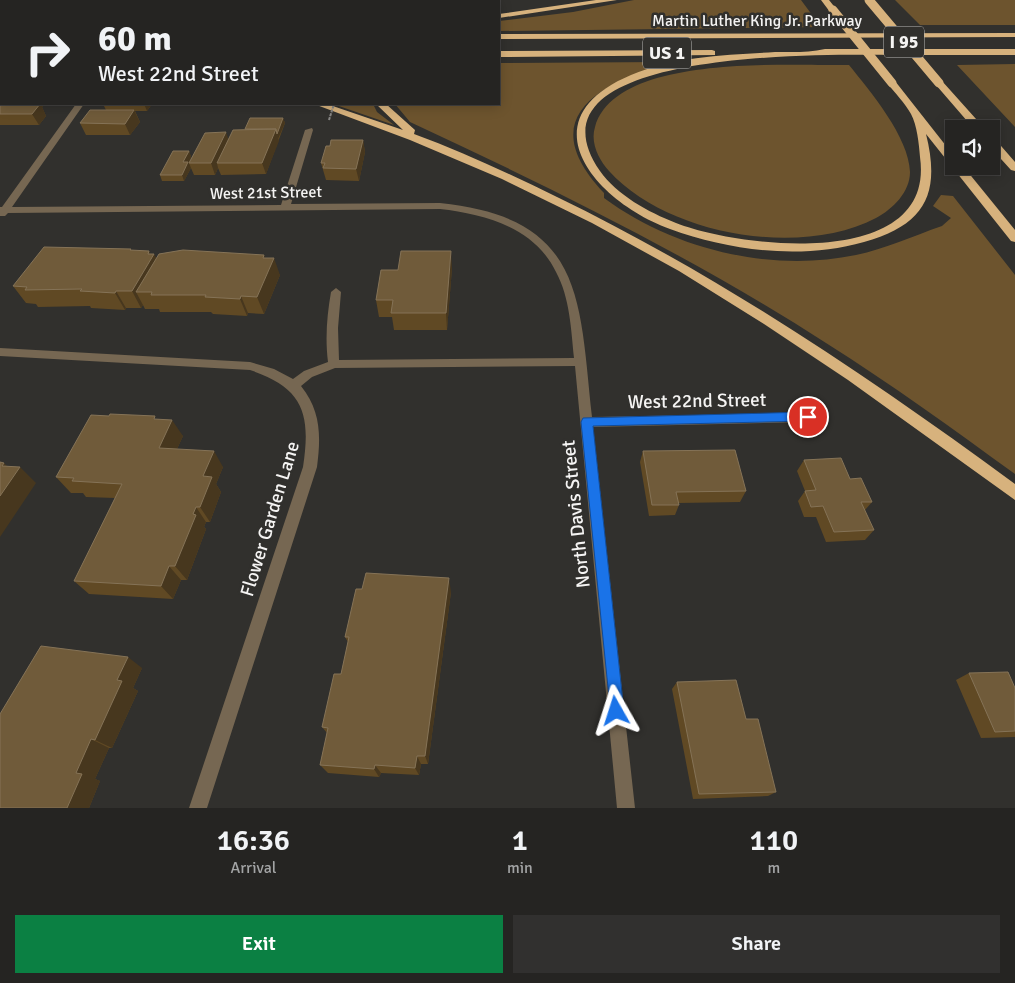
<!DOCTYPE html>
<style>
body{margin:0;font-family:Signika,sans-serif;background:#31302f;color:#f1f3f6;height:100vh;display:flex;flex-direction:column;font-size:19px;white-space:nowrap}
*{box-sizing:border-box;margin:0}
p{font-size:16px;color:#a3a4a5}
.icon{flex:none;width:28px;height:28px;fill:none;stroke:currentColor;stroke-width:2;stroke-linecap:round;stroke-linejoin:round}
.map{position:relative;height:808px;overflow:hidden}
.sheet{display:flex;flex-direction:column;background:#252422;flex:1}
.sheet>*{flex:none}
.hud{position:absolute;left:0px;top:0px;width:500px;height:105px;box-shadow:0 2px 12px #0003,0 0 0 1px #424140;background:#252422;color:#f1f3f6;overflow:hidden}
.tools{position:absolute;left:945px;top:120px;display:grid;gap:10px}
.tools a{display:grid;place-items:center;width:55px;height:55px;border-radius:0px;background:#252422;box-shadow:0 2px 12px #0003,0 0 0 1px #424140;font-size:25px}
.pin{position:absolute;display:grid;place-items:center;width:42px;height:42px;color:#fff;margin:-21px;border:2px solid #fff;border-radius:50%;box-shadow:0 1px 5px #0007}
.me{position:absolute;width:55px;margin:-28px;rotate:354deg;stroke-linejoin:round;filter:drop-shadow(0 0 4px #0008)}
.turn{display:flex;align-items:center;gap:18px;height:105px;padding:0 15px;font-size:22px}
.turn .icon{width:65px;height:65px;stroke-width:2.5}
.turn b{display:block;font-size:35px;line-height:42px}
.eta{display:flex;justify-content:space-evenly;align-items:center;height:85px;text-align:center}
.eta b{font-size:30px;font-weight:600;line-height:35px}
.button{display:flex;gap:10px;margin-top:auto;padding:10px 15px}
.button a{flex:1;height:58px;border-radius:0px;background:#0b8043;color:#fff;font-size:20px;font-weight:600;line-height:58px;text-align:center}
.button a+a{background:#31302f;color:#f1f3f6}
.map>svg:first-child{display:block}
.green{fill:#6d542e}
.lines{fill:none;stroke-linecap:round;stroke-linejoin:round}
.minor{fill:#766752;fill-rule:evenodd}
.highway{fill:#d7b27d;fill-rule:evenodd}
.path-bridge{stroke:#888785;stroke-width:2;stroke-dasharray:3 1;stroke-linecap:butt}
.highway-bridge{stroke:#d7b27d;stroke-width:9}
.wall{fill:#604924}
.shaded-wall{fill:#47371e}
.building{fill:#705b3a;stroke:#857357}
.route{fill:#1a73e8;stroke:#114b97}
.labels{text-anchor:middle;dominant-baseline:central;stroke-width:5;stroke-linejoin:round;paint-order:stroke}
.far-street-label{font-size:16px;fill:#f5f4f3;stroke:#31302d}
.shield{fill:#31302d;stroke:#bab9b8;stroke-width:1}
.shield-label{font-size:18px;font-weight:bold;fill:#f5f4f3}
.street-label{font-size:19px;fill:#f5f4f3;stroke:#31302d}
</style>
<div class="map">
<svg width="1015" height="808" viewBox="0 0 1015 808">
<rect width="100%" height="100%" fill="#31302d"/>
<path class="green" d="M634 0H801L821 27 499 31V21L573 12Z
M895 0H1015V25H920Z
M665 62 666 65C594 85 535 120 604 193V198C673 249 770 273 856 255 885 249 913 236 942 226L951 218 933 206 941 195 953 196 1015 275V474C953 429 891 384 826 343 694 258 552 188 410 122L395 104H499V63Z
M1015 64V127L957 65Z
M849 65C870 91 909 137 910 172 910 192 893 209 876 218 800 258 667 235 609 171 599 160 590 143 595 127 616 53 788 66 849 65Z
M333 104H373L377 112 394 125Z"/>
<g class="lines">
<path class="minor" d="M345 0H351V1H345Z
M0 24H1V28H0Z
M76 104H84L12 207 281 205 305 130 312 128 313 130 291 204 440 203C585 218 579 298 592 417L812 413 814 417 812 421 808 422 593 427 635 808H617L575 366 335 368 312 377 301 386C321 411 321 436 317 467L207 808H189L303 467C311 414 304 388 250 370L0 356V348L250 362 274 369 293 379 304 371 328 362C325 338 327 315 331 292L336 288 341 292 338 328 339 360 574 358C571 329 570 298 556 272 535 228 485 214 440 209L8 213 5 216H0V207H2Z"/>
<path class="highway" d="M596 0H617L499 18V14Z
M821 0H829L837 10 836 12H830Z
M1015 33V37L499 39V34Z
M0 37 1 38V43H0Z
M825 49H1015V55C976 55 937 55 897 55 841 55 513 45 600 171 617 195 648 212 676 223 740 248 936 271 920 157 919 144 917 125 911 114 905 103 895 93 887 83L892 80 895 81 954 156V166H963L1015 230V242L1011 241 926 134C941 194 925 225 864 242 801 260 731 251 670 229 596 202 524 120 631 75 675 56 728 55 775 52 791 52 809 53 825 49Z
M712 50 715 51V55L499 57V51Z
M0 54 1 55V61L0 60Z
M936 81H942L985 129H974L936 85Z
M314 104H327L403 130 376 104H386L415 130 414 134C463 152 510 174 557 197 720 276 869 377 1015 484V500L848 380 764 324 679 271 592 223 502 179 410 140Z
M991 138 995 139 1015 162V171L1011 170 991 148Z"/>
<path class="path-bridge" d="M329 120 334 104"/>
<path class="highway-bridge" d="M869 0 939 83
M833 10 892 83"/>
</g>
<path class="wall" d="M0 0H53L52 1H1V14H0Z
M259 0H302L301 1H259Z
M0 104H45L42 107 46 116 39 125H0Z
M103 104H152L147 111H135L140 122 130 135H86L80 123 106 110Z
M283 118 285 123 266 174 221 175 218 168 215 175H194L191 168 184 181H162L160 175 189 151 191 157 189 163 245 130Z
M363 140 365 152 359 181 326 180 321 163 330 146Z
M132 250 151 254 156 258H265L280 275 264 314 248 313 247 316 213 314 211 312H160L159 309H145L143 305 141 308H126L125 310 91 308 90 306 38 307 36 304 26 303 13 286Z
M452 268 447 330H394L392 317H379L376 300 398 270Z
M158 419 183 436 177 449 223 467 216 484 221 492 210 522H206L204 527 206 529 187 580H181L173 599 89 594 74 581 115 498 86 497 83 493H71L56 477Z
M643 451 746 491 740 502 678 503 679 505 675 515 649 516 640 462Z
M804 460 850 479 872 502 865 510 874 530 865 540 826 542 816 517H804L798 501 805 491 797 471Z
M362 589 451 592 428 764H421L419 775 381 773 379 777 328 773 320 765 327 733 322 727 341 674 348 642 345 637Z
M142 668 133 688 138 691 112 748H109L95 779 100 781 89 808H0Z
M969 673 1015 688V737L981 738 956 680Z
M677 682 776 792 768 796 693 799 672 689Z"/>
<path class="shaded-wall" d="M123 0H130L131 1H122Z
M247 0H254V1H246Z
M37 104H45L42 107 46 116 39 125 32 114 39 106Z
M144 104H152L147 111Z
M134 110 140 122 130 135 125 124Z
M283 118 285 123 278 139 277 134Z
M276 129 279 141 266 174 262 163Z
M226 132 230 144 217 163 218 168 215 175 211 163Z
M363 140 365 152 359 181 356 169Z
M189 151 191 157 189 163 191 168 184 181 182 175 183 162Z
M149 251 152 257 154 254 163 271 136 292 143 305 141 308 132 291Z
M451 251 452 268 447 330 446 313Z
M264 255 269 269 274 258 280 275 264 314 257 297Z
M116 291 126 308 125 310 115 293Z
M241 296 248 313 247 316 240 299Z
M172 420 183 436 170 464 159 448Z
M214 451 223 467 216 484 221 492 210 522 200 507 203 476Z
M4 463 15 474 20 467 36 483 0 537V496L2 466Z
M196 507 206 522 204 527 206 529 187 580 175 566Z
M169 566 181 580 173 599 161 586Z
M449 578 451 592 428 764 425 756Z
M128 657 142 668 133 688 138 691 112 748 95 740 117 680Z
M91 739 109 748 95 779 100 781 89 808H67L76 773Z
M417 756 421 764 419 775 415 768Z
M375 765 381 773 379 777 374 769Z"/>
<path class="building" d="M0 0H32L31 1H1V3H0Z
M82 0H123L122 1H81Z
M185 0H247L246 1H184Z
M0 104H40L32 114H0Z
M90 110H134L125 124 80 123Z
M250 118H283L277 134 276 129H245Z
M276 129 262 163H217L233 130Z
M226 132 211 163H189L205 133Z
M331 140H363L356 169 323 168 325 163H321L326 146H330Z
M173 151H189L183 162H188L182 175H160Z
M44 247 131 249 130 250 149 251 148 254H154L132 291H116L115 293 80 291 82 289 25 290 27 287 13 286Z
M183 250 264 255 263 258H274L257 297 241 296 240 299 205 297 206 295H151L152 292H136L159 254Z
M401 251H451L446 313H391L393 300H376L381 270H398Z
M110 414 155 416 154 419 172 420 159 448 214 451 203 476 212 477 200 507H196L193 514 196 515 175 566H169L161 586 74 581 122 484 72 481 74 478 56 477 91 415 109 416Z
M735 450 746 491 676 492 679 505H652L643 451Z
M841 458 850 479 861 478 872 502H861L874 530 834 532 823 506 811 507 805 491 816 490 804 460Z
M0 462 4 463 2 466 20 467 0 496Z
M366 573 449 578 425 756H417L415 768 375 765 374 769 320 765 328 728 322 727 334 674H341L349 637H345L356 589H362Z
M41 646 128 657 117 680 122 681 95 740 91 739 76 773 82 774 67 808H0V714Z
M1008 672 1015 688V731L995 732 969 673Z
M736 680 746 719H758L776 792 699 794 677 682Z"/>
<path class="route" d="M808 412 814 417 808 421 593 426 624 711 622 717 616 719 611 717 581 422 583 418Z"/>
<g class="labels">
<g class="far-street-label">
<text x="757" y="21">Martin Luther King Jr. Parkway</text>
<text transform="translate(266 193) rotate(-1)">West 21st Street</text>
</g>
<g class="shield">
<rect x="884" y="26.5" width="40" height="31" rx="4"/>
<rect x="643" y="37.5" width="48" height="31" rx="4"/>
</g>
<g class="shield-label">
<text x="904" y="42">I 95</text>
<text x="667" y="53">US 1</text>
</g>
<g class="street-label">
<text transform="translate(697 401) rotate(-1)">West 22nd Street</text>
<text transform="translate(576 514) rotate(-96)">North Davis Street</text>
<text transform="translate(270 519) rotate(-73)">Flower Garden Lane</text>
</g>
</g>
</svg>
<div class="tools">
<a><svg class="icon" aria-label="sound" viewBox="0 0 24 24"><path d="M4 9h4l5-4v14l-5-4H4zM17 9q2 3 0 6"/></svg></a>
</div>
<div class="pin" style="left:808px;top:417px;background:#d93025"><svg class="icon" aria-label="arrive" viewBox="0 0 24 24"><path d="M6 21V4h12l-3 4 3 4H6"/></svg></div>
<svg class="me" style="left:616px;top:711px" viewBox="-20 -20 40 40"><path d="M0-17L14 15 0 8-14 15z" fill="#1a73e8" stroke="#fff" stroke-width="4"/></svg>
<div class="hud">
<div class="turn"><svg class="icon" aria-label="right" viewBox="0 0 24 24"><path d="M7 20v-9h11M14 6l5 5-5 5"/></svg><div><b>60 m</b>West 22nd Street</div></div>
</div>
</div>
<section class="sheet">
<div class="eta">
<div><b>16:36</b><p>Arrival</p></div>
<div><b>1</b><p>min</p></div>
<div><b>110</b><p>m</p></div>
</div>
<div class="button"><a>Exit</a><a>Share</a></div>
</section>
